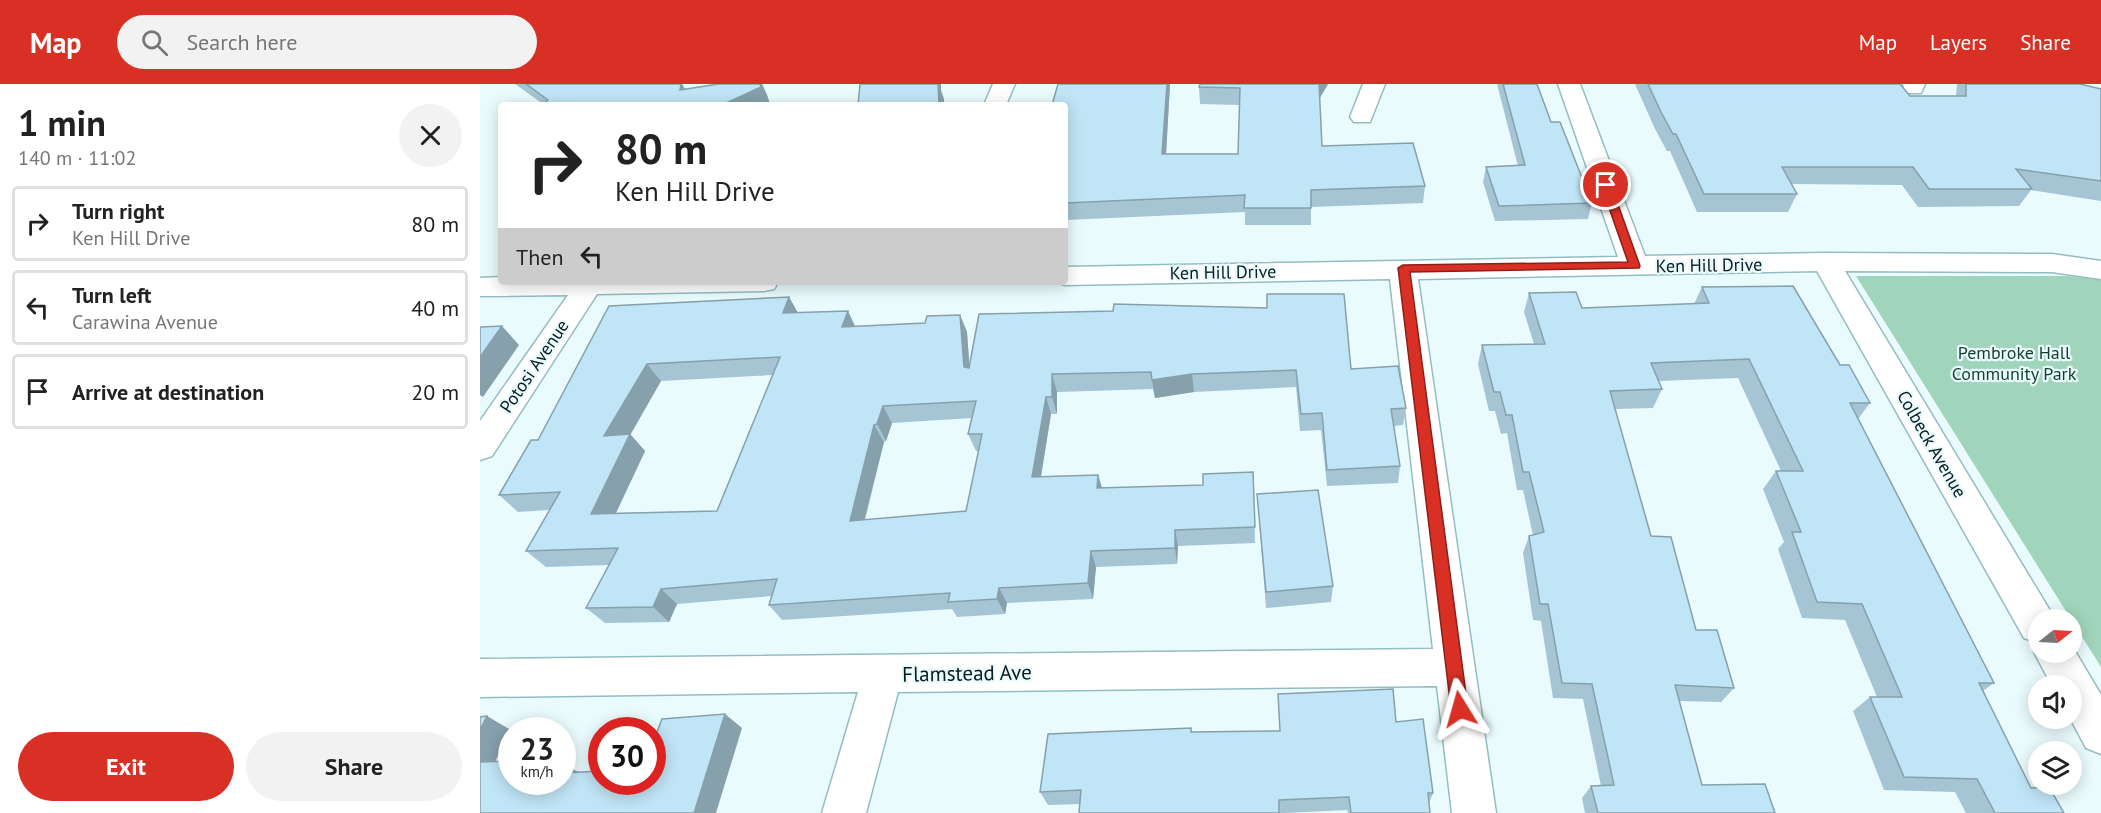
<!DOCTYPE html>
<meta charset="utf-8">
<style>
body{margin:0;font-family:"PT Sans",sans-serif;background:#f2f2f2;color:#222;height:100vh;display:flex;flex-direction:column;font-size:22px;white-space:nowrap}
*{box-sizing:border-box;margin:0}
p{font-size:20px;color:#767676}
.icon{flex:none;width:33px;height:33px;fill:none;stroke:currentColor;stroke-width:2;stroke-linecap:round;stroke-linejoin:round}
.map{position:relative;flex:1;overflow:hidden}
.drawer{display:flex;flex-direction:column;background:#fff;width:480px}
.drawer>*{flex:none}
.hud{position:absolute;left:18px;top:18px;width:570px;height:183px;border-radius:6px;box-shadow:0 3px 15px #0003;background:#fff;color:#222;overflow:hidden}
.needle{width:39px;rotate:72deg}
.tools{position:absolute;left:1548px;top:525px;display:grid;gap:12px}
.tools a{display:grid;place-items:center;width:54px;height:54px;border-radius:50%;background:#fff;box-shadow:0 3px 15px #0003;font-size:30px}
.speed{position:absolute;left:18px;top:633px;display:flex;gap:12px;font-size:30px;font-weight:700;text-align:center}
.speed>*{display:grid;place-content:center;width:78px;height:78px;border-radius:50%;background:#fff;box-shadow:0 3px 15px #0003;line-height:1}
.speed small{font-size:15px;font-weight:400}
.speed .limit{border:9px solid #d22;background:#fff;color:#111}
.pin{position:absolute;display:grid;place-items:center;width:51px;height:51px;color:#fff;margin:-26px;border:3px solid #fff;border-radius:50%;box-shadow:0 2px 6px #0007}
.me{position:absolute;width:66px;margin:-33px;rotate:352deg;stroke-linejoin:round;filter:drop-shadow(0 0 4px #0008)}
.turn{display:flex;align-items:center;gap:21px;height:126px;padding:0 18px;font-size:27px}
.turn .icon{width:78px;height:78px;stroke-width:2.5}
.turn b{display:block;font-size:42px;line-height:51px}
.then{display:flex;align-items:center;height:57px;padding:0 18px;background:#0003;gap:12px;font-size:22px}
.round{display:grid;place-items:center;flex:none;width:63px;height:63px;border-radius:32px;background:#f2f2f2}
.overview{display:flex;align-items:center;justify-content:space-between;height:102px;padding:0 18px}
h1{font-size:36px;font-weight:700;line-height:45px}
.button{display:flex;gap:12px;margin-top:auto;padding:12px 18px}
.button a{flex:1;height:69px;border-radius:36px;background:#d93025;color:#fff;font-size:24px;font-weight:700;line-height:69px;text-align:center}
.button a+a{background:#f2f2f2;color:#222}
ul{padding:0;list-style:none}
li{display:flex;align-items:center;gap:18px;height:75px;margin:0 12px 9px;padding:0 6px;border:3px solid #e0e0e0;border-radius:6px}
li div{flex:1}
li b{display:block;font-size:22px}
li em{font-style:normal}
header{display:flex;align-items:center;gap:36px;box-sizing:border-box;height:84px;padding:0 30px;background:#d93025;color:#fff}
header strong{font-size:28px}
nav{display:flex;gap:33px;margin-inline-start:auto;font-size:21px}
.search{width:420px;height:54px;background:#f2f2f2;display:flex;align-items:center;gap:15px;box-sizing:border-box;padding:0 21px;border-radius:33px;color:#767676;font-size:22px}
main{display:flex;flex:1;min-height:0}
.map>svg:first-child{display:block}
.green{fill:#a0d5bb}
.lines{fill:none;stroke-linecap:round;stroke-linejoin:round}
.minor-casing{stroke:#93bdc2;stroke-width:3}
.minor{fill:#fff;fill-rule:evenodd}
.wall{fill:#a5c5d4;fill-rule:evenodd}
.shaded-wall{fill:#86a0ac}
.building{fill:#c0e5f6;stroke:#86a0ac;stroke-width:1.5;fill-rule:evenodd}
.route{fill:#d93025;stroke:#8d1f18;stroke-width:1.5}
.labels{text-anchor:middle;dominant-baseline:central;stroke-width:4.5;stroke-linejoin:round;paint-order:stroke}
.street-label{font-size:18px;fill:#0a1b1d;stroke:#eafbfd}
.park-label{font-size:18px;fill:#113f2d;stroke:#eafbfd}
.near-street-label{font-size:21px;fill:#0a1b1d;stroke:#eafbfd}
</style>
<header>
<strong>Map</strong>
<div class="search"><svg class="icon" aria-label="search" viewBox="0 0 24 24"><circle cx="10" cy="10" r="6"/><path d="M15 15l6 6"/></svg>Search here</div>
<nav><a>Map</a><a>Layers</a><a>Share</a></nav>
</header>
<main>
<section class="drawer">
<div class="overview"><div><h1>1 min</h1><p>140 m · 11:02</p></div><a class="round"><svg class="icon" aria-label="close" viewBox="0 0 24 24"><path d="M6 6l12 12M18 6L6 18"/></svg></a></div>
<ul>
<li><svg class="icon" aria-label="right" viewBox="0 0 24 24"><path d="M7 20v-9h11M14 6l5 5-5 5"/></svg><div><b>Turn right</b><p>Ken Hill Drive</p></div><em>80 m</em></li>
<li><svg class="icon" aria-label="left" viewBox="0 0 24 24"><path d="M17 20v-9H6M10 6l-5 5 5 5"/></svg><div><b>Turn left</b><p>Carawina Avenue</p></div><em>40 m</em></li>
<li><svg class="icon" aria-label="arrive" viewBox="0 0 24 24"><path d="M6 21V4h12l-3 4 3 4H6"/></svg><div><b>Arrive at destination</b></div><em>20 m</em></li>
</ul>
<div class="button"><a>Exit</a><a>Share</a></div>
</section>
<div class="map">
<svg width="1621" height="729" viewBox="0 0 1621 729">
<rect width="100%" height="100%" fill="#eafbfd"/>
<path class="green" d="M1376 192H1589L1621 196V583Z"/>
<g class="lines">
<defs>
<path id="minor" d="M513 0H535L526 21H504Z
M883 0H905L890 38H874L870 33Z
M1078 0H1100L1165 172 1346 169 1572 170 1621 177V195L1572 188 1365 187 1572 530 1574 536H1558V559L1544 554 1337 187 938 195 1016 729H972L957 602 418 608 386 729H342L378 608 0 613V575L953 565 910 195 585 201 575 198H585V183L1138 173Z
M1423 0H1445L1441 9H1425Z
M21 193V198H298L294 205 284 207 117 210 12 372 0 376V337L88 211 0 212V194Z
M1558 559V568H1592V562L1621 611V670L1606 664 1590 634 1592 602H1572L1554 568Z"/>
</defs>
<use href="#minor" class="minor-casing"/>
<use href="#minor" class="minor"/>
</g>
<path class="wall" d="M35 0H202L205 5 238 0H282L287 11 290 20 288 21H62L63 20Z
M690 0 686 70H758L760 21 720 20 719 3 848 0 839 15 842 62 945 102 943 119 831 123V141H765V128L586 136 585 21Z
M1017 0H1057L1071 38 1112 119 1108 135 1015 137 1003 98 1006 83 1038 82Z
M1155 0H1420L1430 12H1476L1477 0H1600L1621 5V117L1551 106 1539 122 1438 123 1422 101 1312 100 1317 110 1308 128H1217L1190 67H1187L1175 45Z
M1222 203 1360 281 1390 319 1378 335 1514 599 1503 607 1551 704 1584 729H1486L1475 708 1404 706 1373 627 1390 613H1397L1365 536 1322 534 1298 465 1304 458 1283 405 1296 387H1301L1258 294 1179 297 1182 305 1173 324 1135 325 1171 452 1216 546 1254 604 1241 618 1199 617 1222 701 1295 729H1105L1102 714 1111 702H1121L1103 615 1073 614 1061 537 1053 536 1043 469 1049 452 1053 451 1043 406H1037L1027 349 1021 350 1015 327H1009L998 280 1002 261 1054 260 1044 228 1049 209 1102 224 1214 220Z
M309 213 318 229 375 242 445 239 480 231 487 248 489 282 871 285 926 324 923 341 914 342 920 382 918 399 847 402 841 346 820 347 816 303 714 308 675 314 673 305 577 308V330H571L561 393 618 391 622 404 723 401 773 388 775 459 698 462 697 480 616 483 613 515 527 519 525 530 477 533 472 525 302 536 289 521 292 512 197 520 189 538 125 539 106 524 129 481 66 483 46 467 69 426 38 428 19 411 58 356 129 222ZM293 291 237 427 136 429 165 367 150 350 181 297ZM492 334 488 350 496 367H499L486 427 385 436 404 358 406 357 412 339Z
M777 410 853 502 851 518 786 524Z
M916 638 953 709 949 719 950 729H868L867 726 805 729H599L600 720 568 721 560 708 711 644 712 648 800 647Z"/>
<path class="shaded-wall" d="M201 0H202L210 15 200 6Z
M280 0H282L287 11 290 20 288 21H242Z
M456 0H461V6L464 15V21H459Z
M687 0H690L685 88 682 70Z
M839 0H848L838 17Z
M309 213 319 231 303 229Z
M368 227 376 244 362 243Z
M480 231 487 248 491 301 484 283Z
M22 242 39 261 3 313 0 311V273Z
M167 280 181 297 140 369 124 352Z
M572 290 577 308V330L572 313Z
M712 290 714 308 675 314 672 296Z
M566 313 571 330 558 410 552 393Z
M403 322 412 339 406 357 397 340Z
M394 341 404 358 380 453 370 437Z
M150 350 165 367 128 446 111 430Z
M618 391 623 407 617 404Z
M695 446 698 462 697 480 695 464Z
M611 467 616 483 613 515 608 499Z
M519 504 527 519 525 530 517 515Z
M181 505 197 520 189 538 173 523Z
M245 630 262 644 236 729H214Z
M7 632 31 646 8 692 0 688V646Z
M82 679 98 688 82 698Z"/>
<path class="building" d="M46 0H201L200 6 238 0H280L281 3 242 21H62L68 16Z
M380 0H458L459 21 474 19 473 21H378Z
M578 0H687L682 70H758L760 4 719 3 720 0H839L842 62 933 59 945 102 831 106V124H764L765 111 585 119V96L587 84H585V21H572Z
M1023 0H1057L1071 38H1080L1112 119 1019 122 1006 83 1045 81Z
M1168 0H1420L1430 12H1486V0H1600L1621 5V97L1536 85 1552 105H1449L1433 83H1302L1317 110H1224L1196 50H1193L1181 28Z
M1313 202 1360 281H1369L1390 319H1370L1514 599H1499L1551 704 1569 703 1584 729H1515L1497 695 1424 693 1390 613H1422L1382 520 1337 518 1312 448H1321L1296 387H1323L1269 275 1171 279 1182 305 1130 307 1171 452 1191 453 1216 546H1237L1254 604 1195 601 1222 701 1285 700 1295 729H1118L1111 702 1134 701 1112 600 1082 599 1068 520H1060L1049 452 1064 448 1049 388H1043L1032 331H1026L1020 308H1014L1002 261 1065 260 1049 209 1096 208 1102 224 1229 219 1222 203Z
M787 210H864L871 285 918 282 926 324 911 325 920 382 847 386 842 329 821 330 816 286 712 290 672 296 671 288 572 290V313H566L552 393 618 391 617 404 723 401V390L773 388 775 443 695 446V464L611 467 608 499 519 504 517 515 468 518 470 509 289 521 297 495 181 505 173 523 106 524 138 464 46 467 80 408 19 411 51 356H58L129 222 309 213 303 229 368 227 362 243 445 239 447 232 480 231 484 283 489 284 499 230 633 227 634 220 787 224ZM300 273 237 427 111 430 150 350 124 352 167 280ZM496 317 488 350H502L486 427 370 437 394 341 397 340 403 322Z
M22 242 0 273V243Z
M838 406 853 502 786 508 777 410Z
M913 605 916 638 943 635 953 709H948L950 729H871L869 713 799 716V729H599L601 706 560 708 568 650 711 644V648L800 647 798 610Z
M245 630 214 729H0V678L32 677V698H82V689L122 687V698H172V661L182 635Z
M7 632 0 646V633Z"/>
<path class="route" d="M1122 99 1131 101 1160 182 1159 184 930 188 988 625 986 631 980 633 974 631 971 625 918 184 923 181 1148 178 1121 101Z"/>
<g class="labels">
<g class="street-label">
<text transform="translate(1229 181) rotate(-1)">Ken Hill Drive</text>
<text transform="translate(743 188) rotate(-1)">Ken Hill Drive</text>
<text transform="translate(54 282) rotate(-56)">Potosi Avenue</text>
<text transform="translate(1452 360) rotate(60)">Colbeck Avenue</text>
</g>
<g class="park-label">
<text x="1534" y="268">Pembroke Hall<tspan x="1534" dy="21">Community Park</tspan></text>
</g>
<g class="near-street-label">
<text transform="translate(487 589) rotate(-1)">Flamstead Ave</text>
</g>
</g>
</svg>
<div class="tools">
<a><svg class="needle" viewBox="-14 -14 28 28"><path d="M0-13l5 13h-10z" fill="#e53935"/><path d="M0 13l5-13h-10z" fill="#767676"/></svg></a>
<a><svg class="icon" aria-label="sound" viewBox="0 0 24 24"><path d="M4 9h4l5-4v14l-5-4H4zM17 9q2 3 0 6"/></svg></a>
<a><svg class="icon" aria-label="layers" viewBox="0 0 24 24"><path d="M12 4l9 5-9 5-9-5zM3 14l9 5 9-5"/></svg></a>
</div>
<div class="speed"><div>23<small>km/h</small></div><div class="limit">30</div></div>
<div class="pin" style="left:1126px;top:101px;background:#d93025"><svg class="icon" aria-label="arrive" viewBox="0 0 24 24"><path d="M6 21V4h12l-3 4 3 4H6"/></svg></div>
<svg class="me" style="left:980px;top:625px" viewBox="-20 -20 40 40"><path d="M0-17L14 15 0 8-14 15z" fill="#d93025" stroke="#fff" stroke-width="4"/></svg>
<div class="hud">
<div class="turn"><svg class="icon" aria-label="right" viewBox="0 0 24 24"><path d="M7 20v-9h11M14 6l5 5-5 5"/></svg><div><b>80 m</b>Ken Hill Drive</div></div>
<div class="then">Then<svg class="icon" aria-label="left" viewBox="0 0 24 24"><path d="M17 20v-9H6M10 6l-5 5 5 5"/></svg></div>
</div>
</div>
</main>
